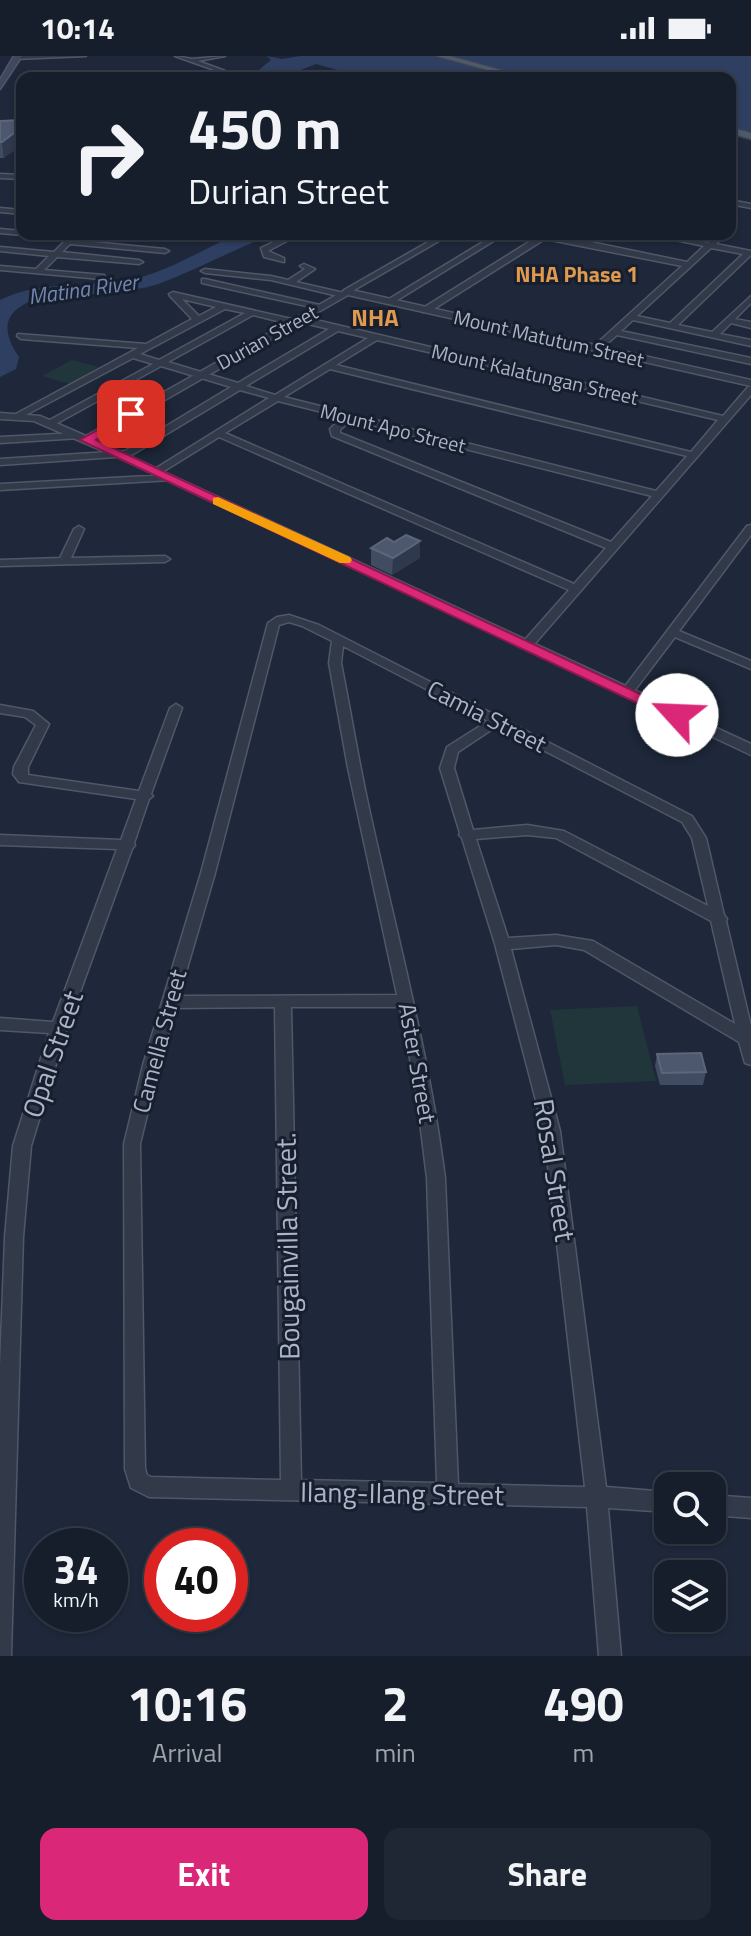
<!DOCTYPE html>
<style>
body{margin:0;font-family:"Titillium Web",sans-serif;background:#1f2734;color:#f1f3f6;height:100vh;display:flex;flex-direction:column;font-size:30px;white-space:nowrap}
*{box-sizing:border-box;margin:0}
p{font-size:26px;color:#9ea2a9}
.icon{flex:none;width:44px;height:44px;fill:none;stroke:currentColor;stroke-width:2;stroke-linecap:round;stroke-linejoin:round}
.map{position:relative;height:1600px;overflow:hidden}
.panel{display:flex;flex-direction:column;background:#161e2c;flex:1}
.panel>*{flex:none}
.guide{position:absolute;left:16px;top:16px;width:720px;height:168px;border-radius:16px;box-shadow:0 2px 6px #0004,0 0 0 2px #353c48;background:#161e2c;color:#f1f3f6;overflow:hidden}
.tools{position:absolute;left:654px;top:1416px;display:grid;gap:16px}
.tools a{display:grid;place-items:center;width:72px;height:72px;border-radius:16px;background:#161e2c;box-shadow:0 2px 6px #0004,0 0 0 2px #353c48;font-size:40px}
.speed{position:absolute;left:24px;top:1472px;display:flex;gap:16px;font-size:40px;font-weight:700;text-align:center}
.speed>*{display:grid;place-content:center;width:104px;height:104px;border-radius:50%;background:#161e2c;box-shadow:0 2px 6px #0004,0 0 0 2px #353c48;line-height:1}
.speed small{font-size:20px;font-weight:400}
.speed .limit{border:12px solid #d22;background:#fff;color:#111}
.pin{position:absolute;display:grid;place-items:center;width:68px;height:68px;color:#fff;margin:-34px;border-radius:16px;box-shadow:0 4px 12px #0006}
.me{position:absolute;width:88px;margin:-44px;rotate:295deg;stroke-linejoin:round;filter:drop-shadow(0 0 6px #0008)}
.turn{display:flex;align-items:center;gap:28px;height:168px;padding:0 40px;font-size:36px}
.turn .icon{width:104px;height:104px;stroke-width:2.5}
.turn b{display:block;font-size:56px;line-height:68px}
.eta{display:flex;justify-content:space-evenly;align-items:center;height:136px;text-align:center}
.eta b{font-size:48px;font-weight:700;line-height:56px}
.button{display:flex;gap:16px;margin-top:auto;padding:16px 40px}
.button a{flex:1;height:92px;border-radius:16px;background:#db2777;color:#fff;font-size:32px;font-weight:700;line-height:92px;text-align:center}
.button a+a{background:#1f2734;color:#f1f3f6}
.status{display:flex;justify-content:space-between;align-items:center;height:56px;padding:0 40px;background:#161e2c;direction:ltr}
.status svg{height:22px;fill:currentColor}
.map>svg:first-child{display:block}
.green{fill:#20363b}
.water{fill:#2e3f61}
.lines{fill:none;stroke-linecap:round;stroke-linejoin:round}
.minor-casing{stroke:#4f5768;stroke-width:3}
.tertiary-casing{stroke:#4f5768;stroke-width:3}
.secondary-casing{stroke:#4f5768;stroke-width:3}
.primary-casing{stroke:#3b4354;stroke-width:3}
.minor{fill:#323a4a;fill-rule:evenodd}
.tertiary{fill:#323a4a;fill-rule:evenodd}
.secondary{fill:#3f485e;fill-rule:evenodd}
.primary{fill:#4f596b;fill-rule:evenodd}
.wall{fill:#414c62}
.shaded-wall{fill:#2e394d}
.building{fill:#4d576d;stroke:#5c667b;stroke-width:2}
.route{fill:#db2777;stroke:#8e194d;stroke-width:2}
.slow{fill:#f59e0b}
.labels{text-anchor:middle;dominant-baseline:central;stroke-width:6;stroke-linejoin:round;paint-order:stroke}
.far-street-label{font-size:20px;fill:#acb4c7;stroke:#171f2e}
.far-neighbourhood-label{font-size:22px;font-weight:bold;fill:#df9a4f;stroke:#171f2e}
.far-water-label{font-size:22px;font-style:italic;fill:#7187b2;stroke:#171f2e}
.far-quarter-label{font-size:24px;font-weight:bold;fill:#df9a4f;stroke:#171f2e}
.street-label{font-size:24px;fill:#acb4c7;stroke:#171f2e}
.near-street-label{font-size:28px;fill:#acb4c7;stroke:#171f2e}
</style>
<div class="status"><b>10:14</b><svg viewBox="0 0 49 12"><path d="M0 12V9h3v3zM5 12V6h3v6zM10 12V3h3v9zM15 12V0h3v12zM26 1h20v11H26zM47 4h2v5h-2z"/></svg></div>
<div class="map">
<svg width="751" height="1600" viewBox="0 0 751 1600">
<rect width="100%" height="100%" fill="#1e283a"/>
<path class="green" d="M72 304 99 311 70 328 42 320Z
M637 950 656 1025 565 1029 550 954Z"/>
<path class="water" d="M267 0 282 3 301 0H751V76L730 83V22H366L316 8 280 22H249L271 4Z
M236 178H275C236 192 200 212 161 227 142 234 115 236 94 238 67 242 41 235 17 253 0 267 9 286 19 301L16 313 0 321V244C42 223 90 233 134 223 168 215 205 193 236 178Z"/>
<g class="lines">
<defs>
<path id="minor" d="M17 0H86L15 3Z
M175 0 192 3 225 0 198 5 225 15 220 16Z
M0 118 22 119V123L0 122Z
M730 144 751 148V152L730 148Z
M0 152 22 154V158L0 156Z
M0 173 22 175V178H25L22 179 0 177Z
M36 178 67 179 71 184 165 193 169 195 165 197 70 188 62 196 139 204 143 206 139 208 57 201 44 214 104 219 105 221 101 223 0 214V210L36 213 49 200 0 195V191L54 196 64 186V183Z
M290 178H300L268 195 284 202V206L264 201 261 192Z
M442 178H451L342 241 271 224 205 217 201 215 205 213 271 220 288 224 305 213 300 210 304 208 315 213 296 226 344 237V234Z
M496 178H505L391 248 384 246Z
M528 178H552L687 206 704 190 647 178H663L708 187 718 178H726L716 188 751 195V199L678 269 712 276 751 240V247L735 263 751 266V272L731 267 720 278 751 284V290L633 264 621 275 751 302V308L617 279 600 294H594V290L682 210 545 183 429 256H423V252L537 181ZM711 192 743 198 670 267 637 260Z
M205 223 320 249 324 251 320 253 202 227V223Z
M173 236 296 264 299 260 723 360 748 331 751 330V339L531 592H523V586L569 534 219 381 159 418 150 416 269 342 240 334 130 400 0 409V403L125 395 231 331 161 310 52 370H46V366L153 308 133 302 22 361 14 359 138 292 21 283 17 280 18 278 146 288 192 263 170 240 169 238ZM182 243 216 251 199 260ZM225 253 245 257 159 304 140 298ZM253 259 293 269 296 265 329 273 238 327 168 306ZM338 275 368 282 275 339 246 330ZM377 284 718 364 691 396 336 309ZM330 313 687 400 656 435 284 341ZM278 345 342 361 330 373 332 380 606 492 574 528 225 377ZM351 364 652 440 611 486 340 377V374Z
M77 377 80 378V382L0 387V381Z
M167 419 172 422 171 424 0 434V428Z
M751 469V479L679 575 751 605V613L675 581 631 639H623L621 636 623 633 747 470Z
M79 470 84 473 71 502 165 500 170 503 165 506 0 510V504L60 502 74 473Z
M289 559 319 569 692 760 706 782 724 859 727 863 726 865 751 970V1009L745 1007 739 986 584 894 556 889 511 893 560 1075 606 1431 668 1436V1456L608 1452 621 1600H599L587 1451 149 1441 131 1432 125 1413 124 1088 143 1009 201 817 268 567 277 561ZM289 566 302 570 332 585 329 607 348 712 397 939 179 940 215 817 279 569ZM343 590 488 665 447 691 440 712 460 777 459 779 462 782 495 888 544 1075 585 1431 458 1428 445 1122C429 997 397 880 370 757 359 708 351 657 341 607ZM497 670 682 766 692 782 708 850 564 775 527 769 473 774 454 712 458 696ZM527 779 556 782 711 865 735 968 593 885 556 879 508 882 476 783ZM275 951 281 1424 151 1421 147 1419 145 1413 140 1088 159 1009 176 952ZM291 951H400L416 1034 427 1122 437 1427 301 1424Z
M176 648 182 652 151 738 153 740 149 743 134 787 135 789 132 793 67 972 31 1090 23 1181 11 1600H0V1311L5 1181 13 1090 49 977 0 974V962L53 966 117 793 0 789V779L121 784 136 743 19 726 13 718 14 711 36 669 25 661 0 657V649L33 655 49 668 28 711V719L139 735 170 652Z
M712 1439 751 1442V1462L712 1459Z"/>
<path id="tertiary" d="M347 233 751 324V330L348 239 95 384 751 688V699L117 401 34 365 0 363V357L40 360 86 380Z"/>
<path id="secondary" d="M14 0H22L0 33V24Z"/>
<path id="primary" d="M436 0H450L530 22H516Z
M730 71 751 77V83L730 77Z"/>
</defs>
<use href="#minor" class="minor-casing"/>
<use href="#tertiary" class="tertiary-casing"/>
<use href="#secondary" class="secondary-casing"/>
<use href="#primary" class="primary-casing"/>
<use href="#minor" class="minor"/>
<use href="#tertiary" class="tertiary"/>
<use href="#secondary" class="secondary"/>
<use href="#primary" class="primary"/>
</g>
<path class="wall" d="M0 65 4 102H0Z
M371 492 420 502 392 519 371 509Z
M657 998 706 1016 703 1029H660L655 1010Z"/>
<path class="shaded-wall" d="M22 71V89L4 102 2 86Z
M420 485V502L392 519 393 502Z"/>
<path class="building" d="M22 64V71L2 86H0V65Z
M406 479 420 485 393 502 371 492 387 482 394 486Z
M701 997 706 1016 662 1017 657 998Z"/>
<path class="route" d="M131 355 138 358 136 361 96 384 685 659 682 663H671L80 384Z"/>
<path class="slow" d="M218 441 350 501 352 504 350 507H340L213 448V442Z"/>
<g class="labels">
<g class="far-street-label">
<text transform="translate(267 281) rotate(-29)">Durian Street</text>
<text transform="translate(549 282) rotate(13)">Mount Matutum Street</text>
<text transform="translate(535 318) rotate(13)">Mount Kalatungan Street</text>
<text transform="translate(393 372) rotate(14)">Mount Apo Street</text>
</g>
<g class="far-neighbourhood-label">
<text x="577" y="218">NHA Phase 1</text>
</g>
<g class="far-water-label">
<text transform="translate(83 233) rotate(-8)">Matina River</text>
</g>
<g class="far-quarter-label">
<text x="375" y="261">NHA</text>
</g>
<g class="street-label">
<text transform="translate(487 660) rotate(27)">Camia Street</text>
<text transform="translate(159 985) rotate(-75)">Camella Street</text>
<text transform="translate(418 1007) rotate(80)">Aster Street</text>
</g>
<g class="near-street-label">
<text transform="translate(52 998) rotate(-71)">Opal Street</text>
<text transform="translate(555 1114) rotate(81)">Rosal Street</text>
<text transform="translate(287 1190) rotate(-91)">Bougainvilla Street.</text>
<text transform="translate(402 1437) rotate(1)">Ilang-Ilang Street</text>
</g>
</g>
</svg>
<div class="tools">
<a><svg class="icon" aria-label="search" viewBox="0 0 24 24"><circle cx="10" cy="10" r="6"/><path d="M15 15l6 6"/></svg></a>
<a><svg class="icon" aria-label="layers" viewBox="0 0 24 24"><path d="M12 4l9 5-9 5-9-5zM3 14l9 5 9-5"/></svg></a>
</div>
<div class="speed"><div>34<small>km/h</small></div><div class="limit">40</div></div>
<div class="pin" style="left:131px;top:358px;background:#d93025"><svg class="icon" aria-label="arrive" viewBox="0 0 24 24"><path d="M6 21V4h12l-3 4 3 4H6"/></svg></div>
<svg class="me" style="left:677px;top:659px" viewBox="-20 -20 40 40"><circle r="19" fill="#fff"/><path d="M0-13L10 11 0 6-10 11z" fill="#db2777"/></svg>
<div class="guide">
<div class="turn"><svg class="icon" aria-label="right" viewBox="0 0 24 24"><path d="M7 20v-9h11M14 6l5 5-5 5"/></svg><div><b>450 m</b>Durian Street</div></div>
</div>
</div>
<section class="panel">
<div class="eta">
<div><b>10:16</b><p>Arrival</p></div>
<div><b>2</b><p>min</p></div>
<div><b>490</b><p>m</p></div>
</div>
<div class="button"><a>Exit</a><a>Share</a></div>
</section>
